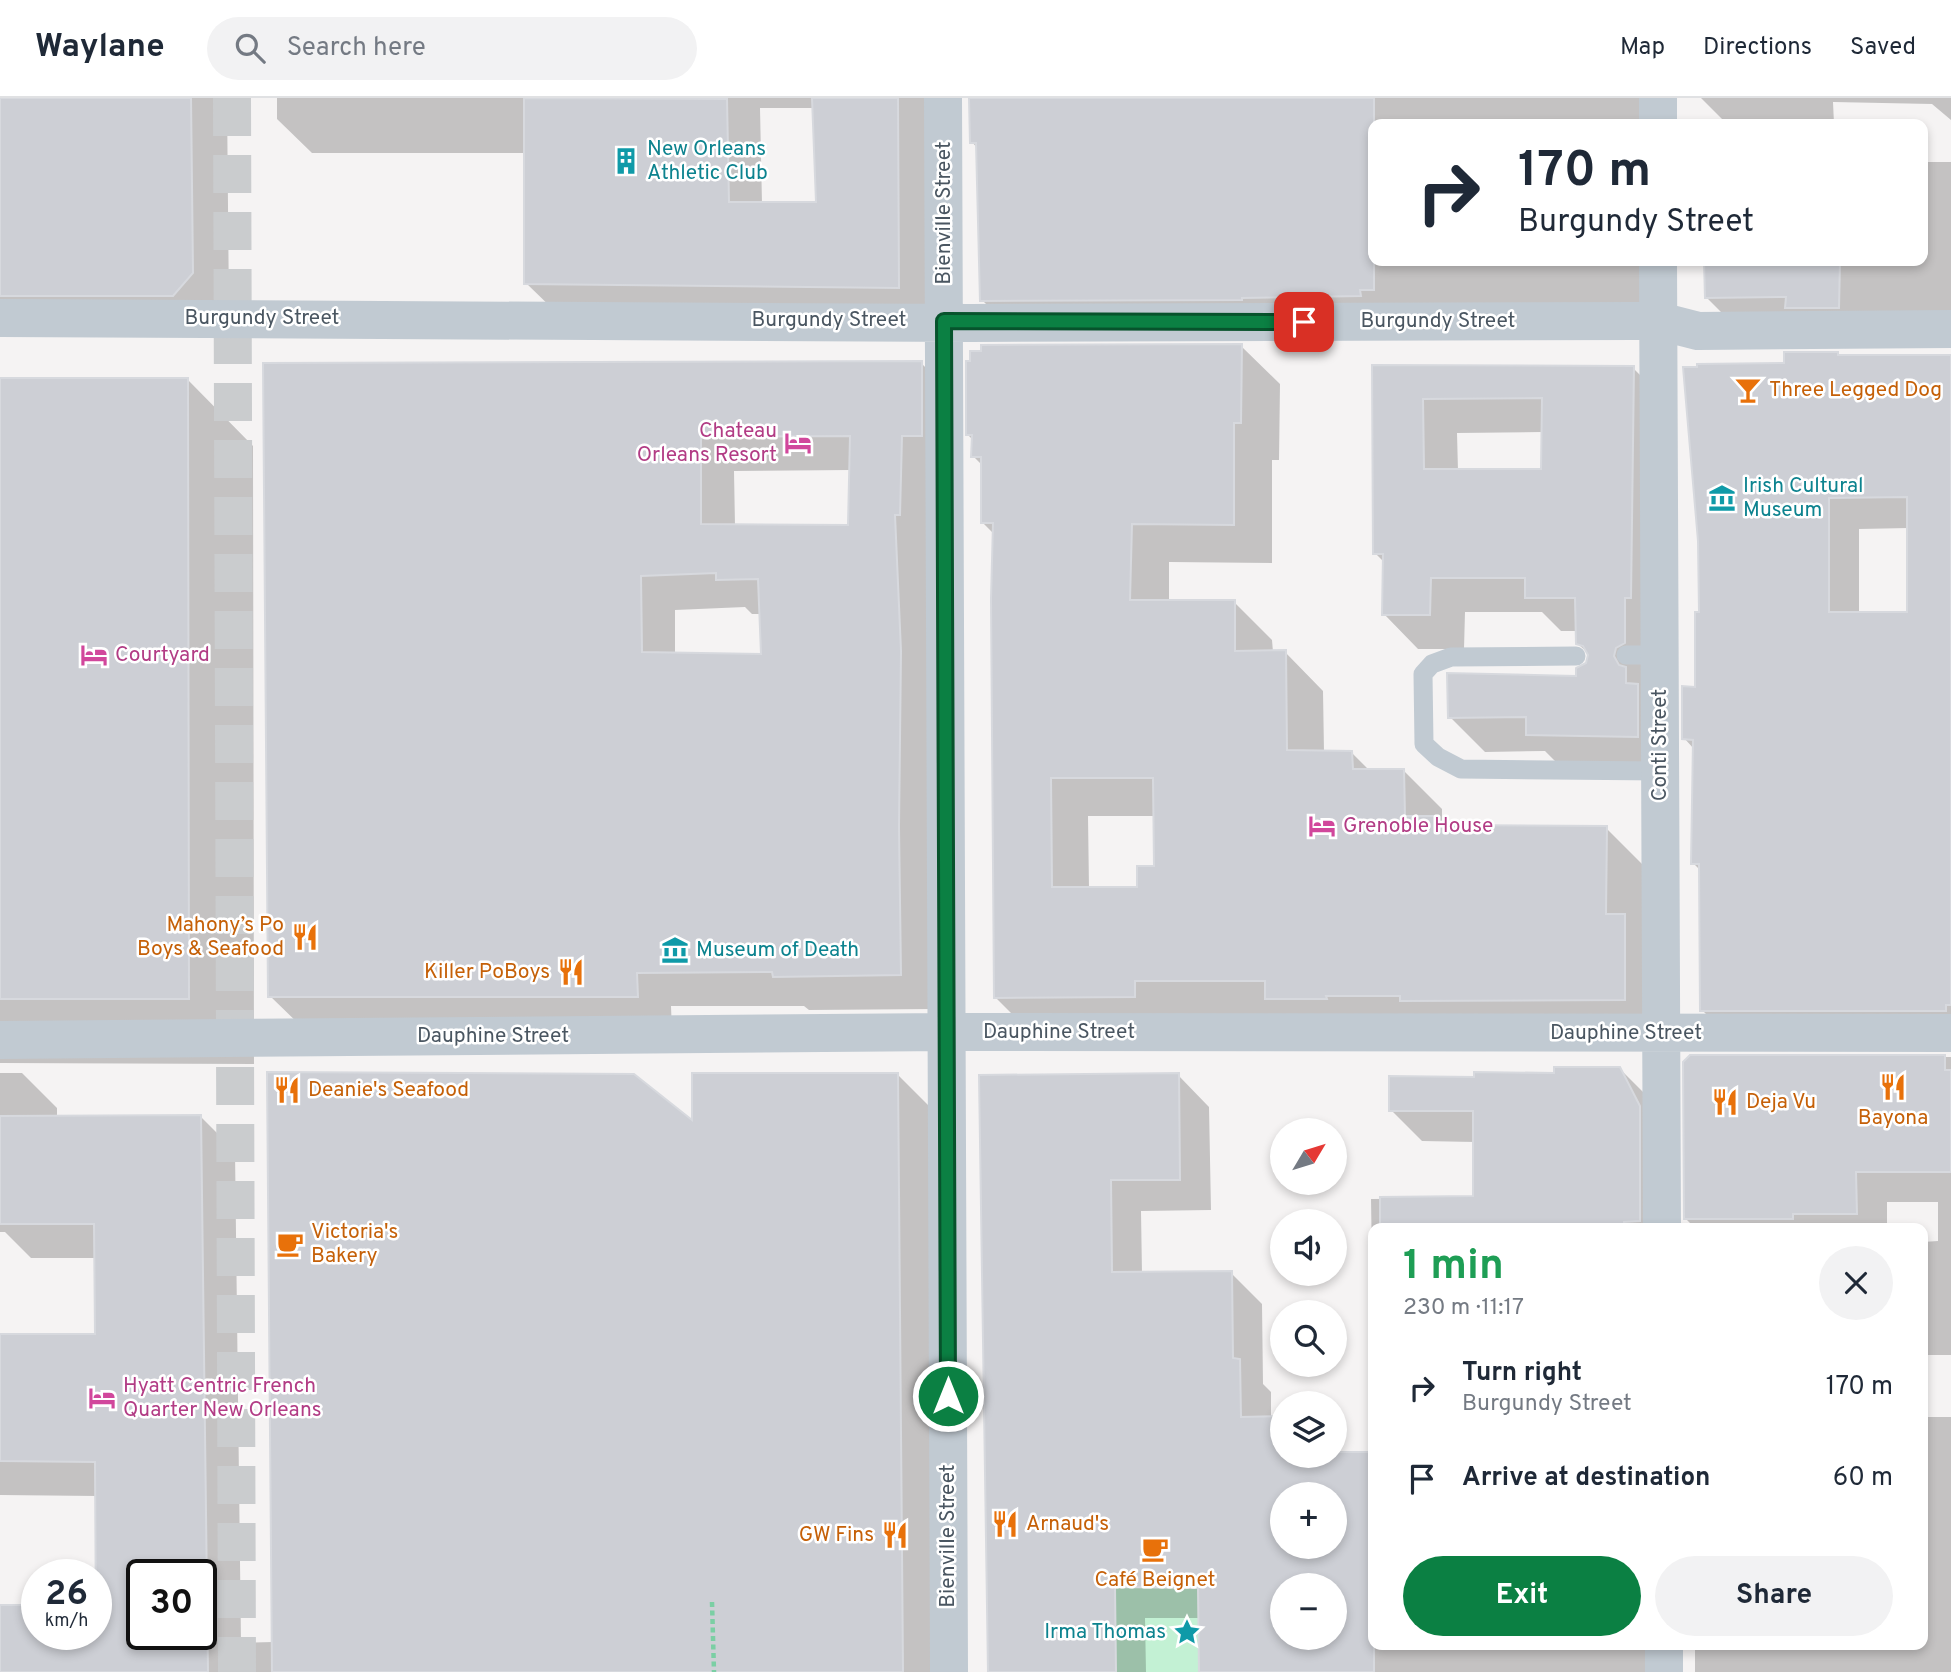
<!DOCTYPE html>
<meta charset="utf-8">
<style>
body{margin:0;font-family:Overpass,sans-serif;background:#f2f2f3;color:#1f2937;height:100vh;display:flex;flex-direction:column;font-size:26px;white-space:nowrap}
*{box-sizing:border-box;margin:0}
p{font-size:23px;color:#747a83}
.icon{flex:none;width:38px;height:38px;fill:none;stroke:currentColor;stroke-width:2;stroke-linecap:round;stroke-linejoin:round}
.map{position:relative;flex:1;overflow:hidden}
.drawer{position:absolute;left:1368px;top:1125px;width:560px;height:427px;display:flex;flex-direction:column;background:#fff;border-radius:14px;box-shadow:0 4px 10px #0003}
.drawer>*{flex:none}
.top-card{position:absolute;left:1368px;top:21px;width:560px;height:147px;border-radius:14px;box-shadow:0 4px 10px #0003;background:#fff;color:#1f2937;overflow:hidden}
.needle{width:46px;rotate:52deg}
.controls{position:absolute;left:1270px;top:1020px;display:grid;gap:14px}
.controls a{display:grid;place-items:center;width:77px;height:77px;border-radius:50%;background:#fff;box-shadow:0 4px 10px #0003;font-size:35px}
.speed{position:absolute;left:21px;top:1461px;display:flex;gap:14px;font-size:35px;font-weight:700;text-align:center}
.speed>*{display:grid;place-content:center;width:91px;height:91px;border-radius:50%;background:#fff;box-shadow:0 4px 10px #0003;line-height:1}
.speed small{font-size:18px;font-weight:400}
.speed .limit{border:4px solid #111;border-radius:10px;background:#fff;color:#111}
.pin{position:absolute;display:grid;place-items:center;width:60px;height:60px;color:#fff;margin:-30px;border-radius:14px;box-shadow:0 4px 10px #0006}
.me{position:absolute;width:77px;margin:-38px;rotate:0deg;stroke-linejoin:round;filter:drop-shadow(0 0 5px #0008)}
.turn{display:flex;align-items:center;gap:24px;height:147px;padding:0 35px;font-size:32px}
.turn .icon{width:91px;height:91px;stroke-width:2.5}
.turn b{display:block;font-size:49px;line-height:60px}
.round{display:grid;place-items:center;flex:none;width:74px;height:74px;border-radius:37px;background:#f2f2f3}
.summary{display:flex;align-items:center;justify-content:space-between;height:119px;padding:0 35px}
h1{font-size:42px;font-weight:700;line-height:52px;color:#1e9e55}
.primary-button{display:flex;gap:14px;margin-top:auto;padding:14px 35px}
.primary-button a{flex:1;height:80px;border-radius:42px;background:#0b8043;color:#fff;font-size:28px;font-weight:700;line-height:80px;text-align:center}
.primary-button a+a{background:#f2f2f3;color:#1f2937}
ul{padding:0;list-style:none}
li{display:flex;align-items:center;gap:21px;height:91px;padding:0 35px}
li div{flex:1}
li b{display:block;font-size:26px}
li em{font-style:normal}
header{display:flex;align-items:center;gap:42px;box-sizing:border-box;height:98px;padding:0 35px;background:#fff;border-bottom:2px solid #e0e1e3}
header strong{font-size:33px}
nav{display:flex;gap:38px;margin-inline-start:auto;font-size:24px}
.search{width:490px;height:63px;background:#f2f2f3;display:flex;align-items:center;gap:18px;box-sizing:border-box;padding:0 24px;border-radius:38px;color:#747a83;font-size:26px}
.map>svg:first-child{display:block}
.green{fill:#c3f1d4}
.shadow{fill:#0003;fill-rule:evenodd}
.building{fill:#cdcfd5;stroke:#d7d9de;stroke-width:2;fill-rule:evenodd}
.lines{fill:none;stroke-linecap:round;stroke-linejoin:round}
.minor-tunnel{stroke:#caccce;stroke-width:38;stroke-dasharray:38 19;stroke-linecap:butt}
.path{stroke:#7bcfa4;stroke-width:4.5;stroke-dasharray:5 3.5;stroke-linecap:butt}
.service{stroke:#c1cad2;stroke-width:19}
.minor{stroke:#c1cad2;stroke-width:38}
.route-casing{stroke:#07532c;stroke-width:18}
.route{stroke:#0b8043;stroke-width:12}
.labels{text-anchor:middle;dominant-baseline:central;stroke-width:5;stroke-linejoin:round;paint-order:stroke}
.culture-label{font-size:21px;fill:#0d838f;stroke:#fff;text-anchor:start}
.street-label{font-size:21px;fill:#4a5661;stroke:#fff}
.food-label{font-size:21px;fill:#c56008;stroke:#fff;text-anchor:start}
.hotel-label{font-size:21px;fill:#b23c85;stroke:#fff;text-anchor:start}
</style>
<header>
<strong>Waylane</strong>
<div class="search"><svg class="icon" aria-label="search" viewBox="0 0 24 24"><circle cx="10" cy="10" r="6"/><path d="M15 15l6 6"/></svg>Search here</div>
<nav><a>Map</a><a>Directions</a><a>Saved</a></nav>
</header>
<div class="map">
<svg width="1951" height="1574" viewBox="0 0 1951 1574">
<rect width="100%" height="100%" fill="#f5f3f3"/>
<path class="green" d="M1196 1367 1199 1574H1116L1114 1368Z"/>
<path class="shadow" d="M0 0H227L229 213 0 236Z
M277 0H931L933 223 561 219 526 185V55H312L277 21ZM760 10H815L818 106H762Z
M971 0H1660L1661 26H1374V163H1662L1663 228 1019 239 982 202 978 51 972 44Z
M1701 0H1951V22L1932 6 1833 4 1834 26H1727Z
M1923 64H1951V216L1740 233 1707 200 1706 163H1923Z
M1241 248 1280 286 1279 362H1272V465L1169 464V504H1234L1272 542 1273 554H1285L1323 593 1324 654 1352 655 1370 673H1404L1442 711V724L1447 729 1606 730 1644 768 1663 939 1034 938 995 899 994 436 982 424 983 368 973 358V342L968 337ZM1088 718H1155L1156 770 1139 791H1089Z
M1837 256 1841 259H1951V944L1733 943 1702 912 1701 773 1693 765 1694 651 1684 640 1697 591 1700 516 1785 267ZM1909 430V516H1859V431Z
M921 265 956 299 935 911 809 912 804 908H671L672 933 305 932 270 898 265 267ZM851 372 850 429 735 428 734 373ZM745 509 752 516H761L763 558 675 557V512Z
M1373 269 1633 270 1668 305 1672 673 1562 670 1545 653 1485 654 1450 619 1578 580 1588 566 1590 557 1577 545V533H1561L1542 514H1465L1464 551H1418L1384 516 1385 465 1375 455ZM1543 334V373H1458L1457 335Z
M0 282H188L253 348 254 966 0 965Z
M1691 958 1951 959V1257H1923V1144L1938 1143V1104H1887V1130H1695L1686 1121Z
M1620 971 1651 1002 1671 1130H1374V1286L1371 1101 1474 1100 1475 1044 1422 1043 1391 1012 1476 981Z
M0 975H22L57 1010V1020L200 1018 235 1053 241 1545 273 1544 694 1026 897 976 932 1011 937 1574H0V1509L37 1536H96L97 1398 0 1397V1238H97L96 1160H31L5 1134H0ZM142 1477H201V1536H142Z
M1178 977 1209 1009 1211 1112 1141 1113 1142 1175H1231L1262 1206 1263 1286 1271 1294V1320L1283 1358H1335L1374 1547H1658L1660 1574H1201L1200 1520H1145L1146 1574H989L981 979ZM1283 1396H1335V1449H1283ZM1283 1488H1335V1540H1283Z
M1923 1319H1951V1574H1695V1547H1923Z"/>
<path class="building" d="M0 0H191L193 175 173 198H0Z
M524 0 727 1 729 104H816L812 0H898L899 190 524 186Z
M969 0H1374V192H1360L1361 198 1242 200V202L980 203 976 45H970Z
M1704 163H1840L1839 210H1785L1786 199 1705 200Z
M1242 246 1241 325H1234V427L1132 426 1130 502H1235V553L1286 552 1287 652 1352 653 1353 671H1404L1405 718H1439V727L1607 728 1606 816H1625V902L1400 903V898H1326L1327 901H1265V883H1135V899L994 900 991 501 993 425H981V359H971L972 337H966V263H970V253H981V247ZM1051 680H1153L1154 768H1137V789H1052Z
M1784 254H1838V257H1951V907H1946V913H1700L1699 766H1691L1693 642 1682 641V588L1695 589V514H1699L1698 443 1683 269H1697V266L1784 265ZM1907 399V514H1829V400Z
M922 263V338H902L900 417H895L901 553 899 729 901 877 773 879 772 874 637 875 638 899H268L263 265ZM850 338 848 427 701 426V339ZM716 475V482L758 481 761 556 642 554 641 478Z
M1372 267 1634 268 1631 500H1625V545L1616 550 1614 558 1619 567 1626 569V585L1638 586V639L1526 637V619L1448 620 1447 575 1576 578V570L1586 565 1588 557 1583 548 1576 546 1575 500H1525V480H1431L1430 517H1382L1383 456H1373ZM1542 300 1541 371H1424L1423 301Z
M0 280H188L189 901H0Z
M1690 957H1945V972H1951V1074H1856L1857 1116H1793V1121H1684L1683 964Z
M1554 969H1620L1640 1008V1123L1624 1124V1130H1380V1099L1473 1098V1013H1389V978L1474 979V974L1554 975Z
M267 974 634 976 692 1022V975H898L903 1574H272Z
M1179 975 1180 1082H1111L1112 1174 1232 1173 1233 1260 1240 1261 1241 1319 1283 1318V1358H1335V1354H1374V1574H1199L1198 1490 1115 1489 1116 1574H988L979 977ZM1283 1396H1335V1449H1283ZM1283 1488H1335V1540H1283Z
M201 1017 208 1574H0V1507H37V1536H96L95 1364 0 1363V1236H95L94 1126H0V1018ZM142 1477H201V1536H142Z"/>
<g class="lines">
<path class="minor-tunnel" d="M232 0 237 1574"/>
<path class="path" d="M712 1504 714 1574"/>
<path class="service" d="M1626 557H1660
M1576 558 1451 559 1432 566 1423 576 1424 646 1438 659 1461 671 1661 673"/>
<path class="minor" d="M943 0 949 1574
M1658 0V26
M1658 163 1662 1130
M0 220 970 225 1637 223H1659L1698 233 1951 231
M0 942 947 934 1951 935
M1664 1547V1574"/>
</g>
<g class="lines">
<defs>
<path id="route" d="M948 1298 944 223 1304 224"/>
</defs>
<use href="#route" class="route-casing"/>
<use href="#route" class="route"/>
</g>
<defs>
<symbol id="building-bare" viewBox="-9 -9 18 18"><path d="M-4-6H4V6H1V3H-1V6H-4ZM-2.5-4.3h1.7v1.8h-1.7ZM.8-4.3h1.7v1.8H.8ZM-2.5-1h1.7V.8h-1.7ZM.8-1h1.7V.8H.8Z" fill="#0f9aa8" stroke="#fff" stroke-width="2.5" paint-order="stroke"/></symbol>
<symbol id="bar-bare" viewBox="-9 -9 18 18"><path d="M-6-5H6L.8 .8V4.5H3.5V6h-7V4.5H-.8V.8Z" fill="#e8710a" stroke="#fff" stroke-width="2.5" paint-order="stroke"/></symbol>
<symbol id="hotel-bare" viewBox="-9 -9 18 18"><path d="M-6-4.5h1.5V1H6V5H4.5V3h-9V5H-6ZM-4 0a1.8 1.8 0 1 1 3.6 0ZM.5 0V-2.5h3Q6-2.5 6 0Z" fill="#d1479c" stroke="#fff" stroke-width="2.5" paint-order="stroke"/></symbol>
<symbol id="museum-bare" viewBox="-9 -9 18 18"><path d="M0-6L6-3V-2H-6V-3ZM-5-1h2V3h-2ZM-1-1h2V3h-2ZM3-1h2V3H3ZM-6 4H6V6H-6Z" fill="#0f9aa8" stroke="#fff" stroke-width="2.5" paint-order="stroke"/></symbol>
<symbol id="restaurant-bare" viewBox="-9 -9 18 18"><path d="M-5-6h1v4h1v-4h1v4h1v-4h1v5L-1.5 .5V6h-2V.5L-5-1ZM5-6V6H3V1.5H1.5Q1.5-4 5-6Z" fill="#e8710a" stroke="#fff" stroke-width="2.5" paint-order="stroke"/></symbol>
<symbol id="cafe-bare" viewBox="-9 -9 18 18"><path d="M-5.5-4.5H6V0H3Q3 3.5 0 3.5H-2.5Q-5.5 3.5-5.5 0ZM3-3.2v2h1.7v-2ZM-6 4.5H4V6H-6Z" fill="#e8710a" stroke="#fff" stroke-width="2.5" paint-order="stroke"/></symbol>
<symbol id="sight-bare" viewBox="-9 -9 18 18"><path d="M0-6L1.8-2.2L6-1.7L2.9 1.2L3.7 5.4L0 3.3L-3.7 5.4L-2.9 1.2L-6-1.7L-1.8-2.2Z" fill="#0f9aa8" stroke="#fff" stroke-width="2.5" paint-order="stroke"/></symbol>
</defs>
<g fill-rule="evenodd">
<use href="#building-bare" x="607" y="44" width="38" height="38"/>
<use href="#bar-bare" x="1729" y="273" width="38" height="38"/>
<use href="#hotel-bare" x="779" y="326" width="38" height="38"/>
<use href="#museum-bare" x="1703" y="381" width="38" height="38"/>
<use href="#hotel-bare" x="75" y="538" width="38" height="38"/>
<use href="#hotel-bare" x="1303" y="709" width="38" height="38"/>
<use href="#restaurant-bare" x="286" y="820" width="38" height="38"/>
<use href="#museum-bare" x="656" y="833" width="38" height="38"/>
<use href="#restaurant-bare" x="552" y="855" width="38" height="38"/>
<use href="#restaurant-bare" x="1874" y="970" width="38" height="38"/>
<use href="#restaurant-bare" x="268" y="973" width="38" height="38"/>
<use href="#restaurant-bare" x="1706" y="985" width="38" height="38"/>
<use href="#cafe-bare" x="271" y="1127" width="38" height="38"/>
<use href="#hotel-bare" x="83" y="1281" width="38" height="38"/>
<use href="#restaurant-bare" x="986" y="1407" width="38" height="38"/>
<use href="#restaurant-bare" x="876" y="1418" width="38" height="38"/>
<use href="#cafe-bare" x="1136" y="1432" width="38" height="38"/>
<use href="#sight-bare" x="1168" y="1515" width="38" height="38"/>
</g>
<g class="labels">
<g class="culture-label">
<text x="647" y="51">New Orleans<tspan x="647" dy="24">Athletic Club</tspan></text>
<text x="1743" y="388">Irish Cultural<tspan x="1743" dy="24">Museum</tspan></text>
<text x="696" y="852">Museum of Death</text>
<text x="1166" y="1534" text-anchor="end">Irma Thomas</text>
</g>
<g class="street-label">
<text transform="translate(944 115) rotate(-90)">Bienville Street</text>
<text x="262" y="220">Burgundy Street</text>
<text x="829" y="222">Burgundy Street</text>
<text x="1438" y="223">Burgundy Street</text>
<text transform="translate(1660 647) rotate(-90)">Conti Street</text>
<text x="1059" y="934">Dauphine Street</text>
<text x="1626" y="935">Dauphine Street</text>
<text x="493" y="938">Dauphine Street</text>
<text transform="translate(948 1438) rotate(-90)">Bienville Street</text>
</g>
<g class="food-label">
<text x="1769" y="292">Three Legged Dog</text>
<text x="284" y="827" text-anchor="end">Mahony’s Po<tspan x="284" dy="24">Boys &amp; Seafood</tspan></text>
<text x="550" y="874" text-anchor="end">Killer PoBoys</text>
<text x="308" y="992">Deanie's Seafood</text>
<text x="1746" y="1004">Deja Vu</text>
<text x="1893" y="1020" text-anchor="middle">Bayona</text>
<text x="311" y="1134">Victoria's<tspan x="311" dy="24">Bakery</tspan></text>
<text x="1026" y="1426">Arnaud's</text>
<text x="874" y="1437" text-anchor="end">GW Fins</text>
<text x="1155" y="1482" text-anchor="middle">Café Beignet</text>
</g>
<g class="hotel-label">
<text x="777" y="333" text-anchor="end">Chateau<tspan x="777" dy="24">Orleans Resort</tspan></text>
<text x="115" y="557">Courtyard</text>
<text x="1343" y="728">Grenoble House</text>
<text x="123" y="1288">Hyatt Centric French<tspan x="123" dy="24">Quarter New Orleans</tspan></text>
</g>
</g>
</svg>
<div class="controls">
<a><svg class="needle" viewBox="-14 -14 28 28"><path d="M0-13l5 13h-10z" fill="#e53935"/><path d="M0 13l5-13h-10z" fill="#747a83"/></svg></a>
<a><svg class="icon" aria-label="sound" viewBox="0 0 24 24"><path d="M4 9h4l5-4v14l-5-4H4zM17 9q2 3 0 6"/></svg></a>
<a><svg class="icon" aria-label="search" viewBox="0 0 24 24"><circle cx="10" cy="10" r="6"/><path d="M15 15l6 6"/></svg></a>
<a><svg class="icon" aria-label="layers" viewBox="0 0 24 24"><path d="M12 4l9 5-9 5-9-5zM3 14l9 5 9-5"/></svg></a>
<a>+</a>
<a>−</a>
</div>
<div class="speed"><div>26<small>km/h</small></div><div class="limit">30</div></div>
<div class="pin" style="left:1304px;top:224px;background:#d93025"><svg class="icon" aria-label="arrive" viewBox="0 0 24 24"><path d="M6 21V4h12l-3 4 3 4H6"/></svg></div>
<svg class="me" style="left:948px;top:1298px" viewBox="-20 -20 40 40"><circle r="17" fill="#0b8043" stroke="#fff" stroke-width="3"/><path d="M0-11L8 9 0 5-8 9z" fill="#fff"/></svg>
<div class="top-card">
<div class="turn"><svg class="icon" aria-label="right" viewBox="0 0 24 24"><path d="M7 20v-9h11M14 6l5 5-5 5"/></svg><div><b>170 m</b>Burgundy Street</div></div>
</div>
<section class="drawer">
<div class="summary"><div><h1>1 min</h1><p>230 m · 11:17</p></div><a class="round"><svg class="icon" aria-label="close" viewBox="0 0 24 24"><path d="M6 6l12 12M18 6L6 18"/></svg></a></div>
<ul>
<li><svg class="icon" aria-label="right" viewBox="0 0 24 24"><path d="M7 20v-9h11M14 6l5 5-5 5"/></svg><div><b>Turn right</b><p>Burgundy Street</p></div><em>170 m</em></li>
<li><svg class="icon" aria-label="arrive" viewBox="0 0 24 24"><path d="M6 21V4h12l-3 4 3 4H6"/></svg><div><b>Arrive at destination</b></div><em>60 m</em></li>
</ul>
<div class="primary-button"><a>Exit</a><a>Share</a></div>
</section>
</div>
